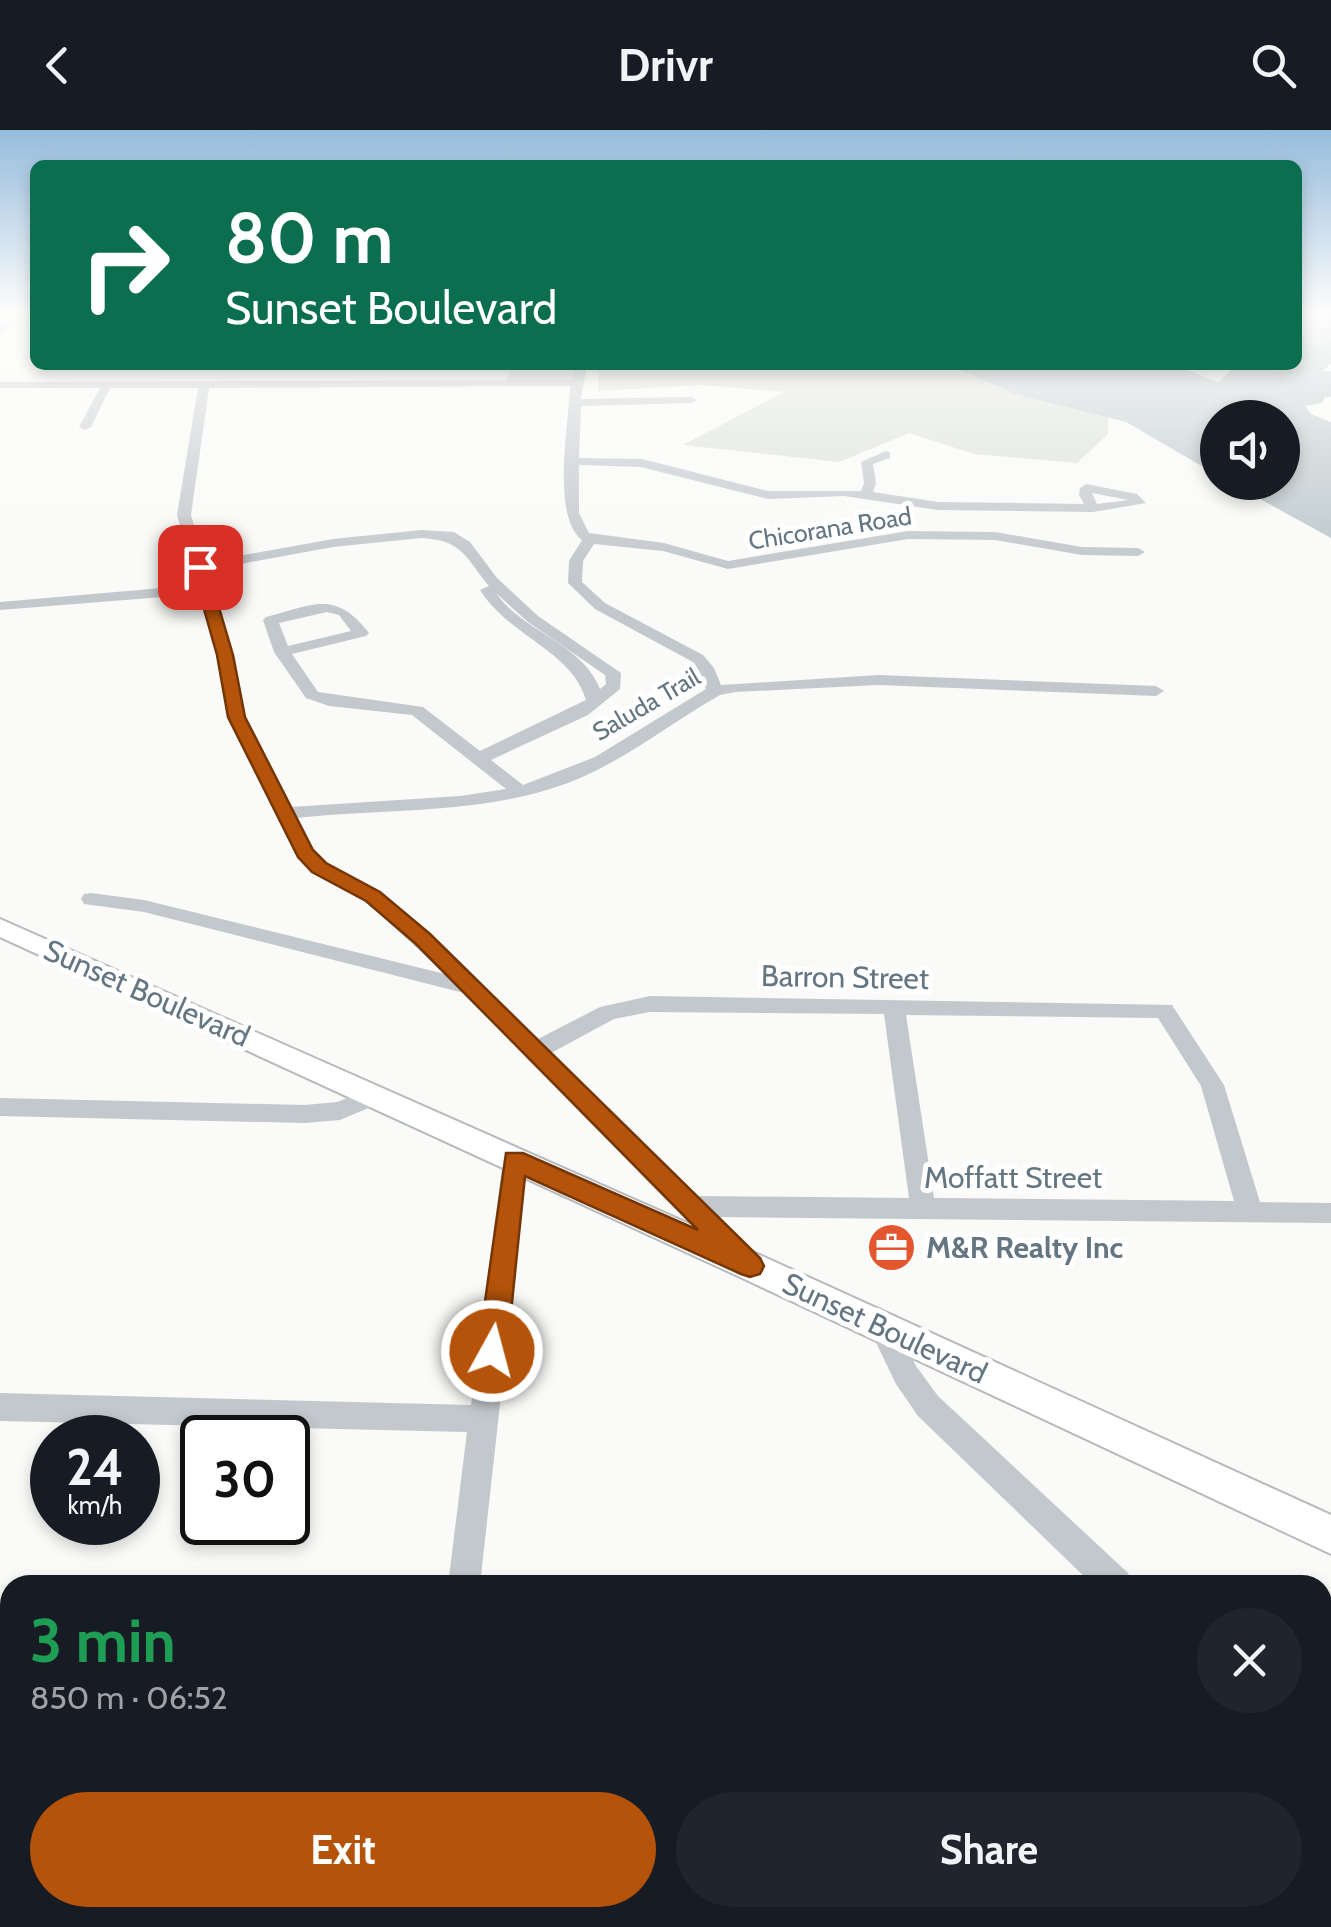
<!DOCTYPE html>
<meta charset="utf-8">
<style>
body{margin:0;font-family:Cabin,sans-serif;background:#20242c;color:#f1f3f6;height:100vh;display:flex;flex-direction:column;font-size:38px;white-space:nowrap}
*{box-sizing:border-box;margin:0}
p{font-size:32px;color:#9ea1a6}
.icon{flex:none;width:55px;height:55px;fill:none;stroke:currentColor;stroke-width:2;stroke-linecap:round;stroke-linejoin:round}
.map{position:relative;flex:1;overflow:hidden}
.panel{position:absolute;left:0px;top:1445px;width:1332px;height:352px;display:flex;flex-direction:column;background:#171b24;border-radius:30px 30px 0 0;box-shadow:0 5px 15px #0003}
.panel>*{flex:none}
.top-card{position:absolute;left:30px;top:30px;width:1272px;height:210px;border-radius:15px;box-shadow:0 5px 15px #0003;background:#0b6e4f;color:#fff;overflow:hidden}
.fabs{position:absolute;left:1200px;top:270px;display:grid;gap:20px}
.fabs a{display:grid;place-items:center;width:100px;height:100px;border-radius:50%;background:#171b24;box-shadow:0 5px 15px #0003;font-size:50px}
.speed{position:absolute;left:30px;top:1285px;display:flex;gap:20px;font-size:50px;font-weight:700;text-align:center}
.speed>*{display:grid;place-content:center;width:130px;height:130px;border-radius:50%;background:#171b24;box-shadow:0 5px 15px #0003;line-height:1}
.speed small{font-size:25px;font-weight:400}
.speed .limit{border:5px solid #111;border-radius:15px;background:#fff;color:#111}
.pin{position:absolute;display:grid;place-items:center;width:85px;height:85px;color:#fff;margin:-42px;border-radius:20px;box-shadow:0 5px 15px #0006}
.me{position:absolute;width:110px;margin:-55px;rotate:7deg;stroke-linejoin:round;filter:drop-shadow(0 0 8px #0008)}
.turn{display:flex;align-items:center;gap:35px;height:210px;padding:0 30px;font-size:45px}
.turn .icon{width:130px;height:130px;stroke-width:2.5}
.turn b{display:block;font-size:70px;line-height:85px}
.round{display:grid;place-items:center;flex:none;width:105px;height:105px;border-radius:52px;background:#20242c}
.summary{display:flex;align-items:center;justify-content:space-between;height:170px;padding:0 30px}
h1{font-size:60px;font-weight:700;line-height:75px;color:#1e9e55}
.button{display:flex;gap:20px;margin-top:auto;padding:20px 30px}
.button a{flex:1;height:115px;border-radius:60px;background:#b45309;color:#fff;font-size:40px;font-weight:700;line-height:115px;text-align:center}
.button a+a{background:#20242c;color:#f1f3f6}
header{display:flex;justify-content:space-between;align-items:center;height:130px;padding:0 30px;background:#171b24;font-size:45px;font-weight:700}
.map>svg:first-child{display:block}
.green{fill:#dadfd7}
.water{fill:#bbc7cb}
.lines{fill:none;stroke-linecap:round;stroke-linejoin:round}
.major-casing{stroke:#b5babe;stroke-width:4}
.minor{fill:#c3c8cc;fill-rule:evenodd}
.major{fill:#fff;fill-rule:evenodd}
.wall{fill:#929a9f}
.shaded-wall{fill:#777d82}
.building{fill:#aab3b9;stroke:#777d82;stroke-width:2.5}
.route{fill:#b45309;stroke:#753606;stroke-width:2.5}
.labels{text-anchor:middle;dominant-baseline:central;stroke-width:10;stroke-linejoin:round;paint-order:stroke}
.far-street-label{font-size:25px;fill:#657683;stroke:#fff}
.street-label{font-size:30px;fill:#657683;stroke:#fff}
.poi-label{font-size:30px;font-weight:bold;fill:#657683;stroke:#fff;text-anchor:start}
</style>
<header><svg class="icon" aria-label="back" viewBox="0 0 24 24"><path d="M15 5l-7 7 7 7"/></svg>Drivr<svg class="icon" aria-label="search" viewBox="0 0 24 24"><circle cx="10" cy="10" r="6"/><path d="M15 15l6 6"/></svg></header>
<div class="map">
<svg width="1331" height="1797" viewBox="0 0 1331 1797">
<rect width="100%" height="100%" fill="#fafaf8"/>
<path class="green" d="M513 235H578L577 254 505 253Z
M599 235H948L1015 264 1108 286V304L1077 333 974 324 909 303 839 332 683 315 784 262 700 255 598 261Z"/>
<path class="water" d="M1298 185H1331V234L1322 241H1331V267H1325L1322 273 1305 276 1311 284 1331 292V408L1231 353 1282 352V288H1218L1217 345 1126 292 1015 264 948 235H1175L1218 252 1236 236 1298 235Z"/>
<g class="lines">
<defs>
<path id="major" d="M0 789 762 1126 1331 1385V1424L738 1146 0 807Z"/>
</defs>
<use href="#major" class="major-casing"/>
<path class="minor" d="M10 185H21L0 204V195Z
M577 235H587L581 269 691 267 697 270 691 273 581 276 579 328 642 329 768 361H861L864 353 861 332 886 321 890 322V328L873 334 876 353 873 362 938 372 1084 374 1079 365 1080 358 1086 354 1137 364 1146 373 1093 382 938 380 844 366 768 369 641 337 579 335V383L589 403 664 413 728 431 908 401 995 402 1082 417 1138 418 1145 422 1138 426 1082 425 995 410 908 409 728 439 663 421 594 414 583 431 582 452 605 473 703 525 714 538 721 555 878 545 1156 556 1164 561 1156 566 878 555 735 562 720 565C669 594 623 632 568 653 481 685 387 678 296 688L313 720 326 733 380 763 430 804 538 909 600 877 650 866 1172 875 1224 955 1260 1072 1331 1073V1093L718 1087 758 1130 754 1138 745 1141 736 1138 464 863 144 782 84 774 81 769 84 764 91 763 144 770 445 844 366 771 312 741 295 723 228 587 217 525 200 464 0 480V472L197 455 177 385 198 258H110L91 297 85 300 79 297 100 258H0V252L572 250ZM570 256C569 293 551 387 582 410L569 431 568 453 595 479 691 531 706 559 595 627 523 655 491 630 588 585 620 559 621 543 538 486 497 448 470 412 454 402 421 400 333 409 205 432 191 385 209 258ZM1092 363 1128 370 1097 374ZM421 408C463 410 465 427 489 456L480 460C510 507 572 521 586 570L480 621 423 577 318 562 292 524 366 506 369 503C335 459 313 475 266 487L263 490 274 522 306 568 329 576 412 585 506 659 460 666 291 677 244 587 233 525 207 440 333 417ZM496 463 528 492 605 545 606 554 600 559C582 513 523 502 496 463ZM327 482 339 485 351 501 288 516 279 493ZM650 882 884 884 909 1068 697 1066 551 923 614 889ZM906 885 1158 888 1201 956 1234 1071 934 1068Z
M375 957 383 960 387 966 383 972 340 990 305 993 0 986V968L305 975 337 972Z
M515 1020 524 1023 527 1030 480 1455H448L467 1302 0 1291V1263L471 1275 503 1030 506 1023Z
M883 1186 893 1189 916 1236 938 1266 1128 1443 1132 1455H1093L918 1286 896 1254 869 1198 873 1189Z
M0 1704H10V1742H0Z"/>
<use href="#major" class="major"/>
</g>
<path class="wall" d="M0 1502 10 1596H0Z"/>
<path class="shaded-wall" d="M10 1527V1595L0 1588V1555Z"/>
<path class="building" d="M0 1502H10V1527L0 1555Z"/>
<linearGradient id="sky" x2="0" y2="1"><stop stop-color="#96bcdc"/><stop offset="0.42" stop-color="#fdfdfc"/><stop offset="1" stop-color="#fdfdfc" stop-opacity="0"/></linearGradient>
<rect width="1331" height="437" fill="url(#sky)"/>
<path class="route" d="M200 433 207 437 233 525 245 587 313 720 326 733 380 762 430 804 760 1128 764 1136 760 1144 750 1147 741 1144 525 1046 507 1221 502 1230 492 1234 482 1230 478 1221 506 1023H523L698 1100 416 814 366 771 312 742 298 727 228 587 217 525 192 437Z"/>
<defs>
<symbol id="office-disc" viewBox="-11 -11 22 22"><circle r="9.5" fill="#e4572e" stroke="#fff"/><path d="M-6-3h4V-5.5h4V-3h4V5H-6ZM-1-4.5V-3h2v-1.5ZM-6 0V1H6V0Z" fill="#fff"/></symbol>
</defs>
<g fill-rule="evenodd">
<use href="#office-disc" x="864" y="1090" width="55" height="55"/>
</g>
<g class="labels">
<g class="far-street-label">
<text transform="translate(830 398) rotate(-9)">Chicorana Road</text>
<text transform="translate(646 574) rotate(-30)">Saluda Trail</text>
</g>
<g class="street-label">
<text transform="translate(845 847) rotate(1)">Barron Street</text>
<text transform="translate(147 863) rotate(24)">Sunset Boulevard</text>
<text x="1013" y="1047">Moffatt Street</text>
<text transform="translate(885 1198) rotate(25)">Sunset Boulevard</text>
</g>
<g class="poi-label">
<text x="926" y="1117">M&amp;R Realty Inc</text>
</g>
</g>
</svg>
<div class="fabs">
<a><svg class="icon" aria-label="sound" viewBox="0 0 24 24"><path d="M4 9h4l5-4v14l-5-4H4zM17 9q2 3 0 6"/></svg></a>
</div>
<div class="speed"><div>24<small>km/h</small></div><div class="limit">30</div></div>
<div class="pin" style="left:200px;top:437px;background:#d93025"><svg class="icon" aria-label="arrive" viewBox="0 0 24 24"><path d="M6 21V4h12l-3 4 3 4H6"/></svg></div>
<svg class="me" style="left:492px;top:1221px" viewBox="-20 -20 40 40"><circle r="17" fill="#b45309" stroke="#fff" stroke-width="3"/><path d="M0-11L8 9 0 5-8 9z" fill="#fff"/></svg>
<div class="top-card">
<div class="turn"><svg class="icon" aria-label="right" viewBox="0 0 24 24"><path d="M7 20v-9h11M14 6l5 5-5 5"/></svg><div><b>80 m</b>Sunset Boulevard</div></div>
</div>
<section class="panel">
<div class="summary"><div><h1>3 min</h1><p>850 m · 06:52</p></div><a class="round"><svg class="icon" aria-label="close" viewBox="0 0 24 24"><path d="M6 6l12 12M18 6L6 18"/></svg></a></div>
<div class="button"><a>Exit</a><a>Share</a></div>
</section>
</div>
